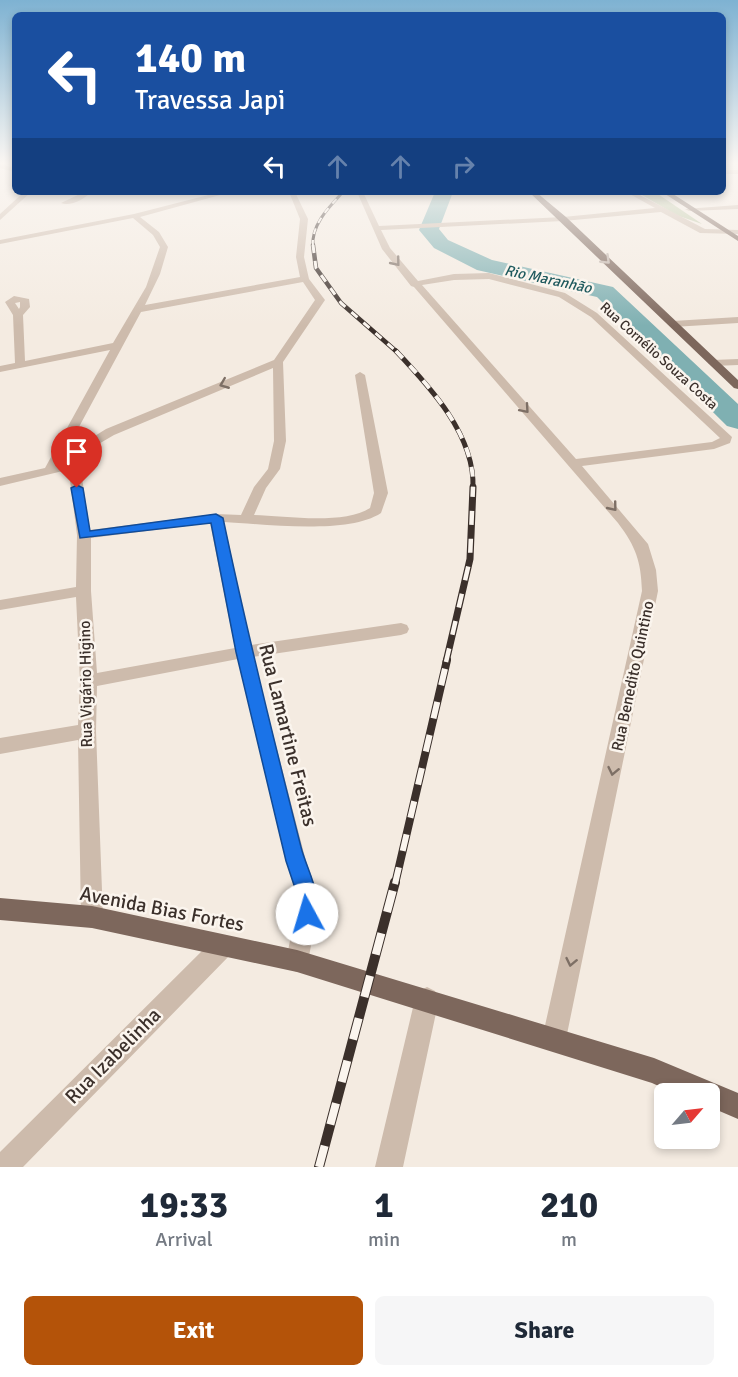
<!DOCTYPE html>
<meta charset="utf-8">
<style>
body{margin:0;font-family:Signika,sans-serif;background:#f6f6f7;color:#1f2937;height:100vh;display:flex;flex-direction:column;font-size:22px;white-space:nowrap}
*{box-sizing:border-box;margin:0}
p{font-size:20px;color:#747a83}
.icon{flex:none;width:33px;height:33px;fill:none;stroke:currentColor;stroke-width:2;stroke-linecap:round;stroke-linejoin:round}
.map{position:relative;height:1167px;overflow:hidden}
.sheet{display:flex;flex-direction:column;background:#fff;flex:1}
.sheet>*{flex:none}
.top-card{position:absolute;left:12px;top:12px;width:714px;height:183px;border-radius:9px;box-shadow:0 3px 9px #0003;background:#1a4fa0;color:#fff;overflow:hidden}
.needle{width:39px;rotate:62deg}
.tools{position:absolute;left:654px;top:1083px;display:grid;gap:12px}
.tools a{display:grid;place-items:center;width:66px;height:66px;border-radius:9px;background:#fff;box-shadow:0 3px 9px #0003;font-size:30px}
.pin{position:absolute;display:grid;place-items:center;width:51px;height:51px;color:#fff;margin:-62px -26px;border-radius:50% 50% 50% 0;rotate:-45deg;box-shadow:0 0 6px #0007}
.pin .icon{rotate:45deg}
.me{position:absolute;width:66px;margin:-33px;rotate:354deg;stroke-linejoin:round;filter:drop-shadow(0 0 4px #0008)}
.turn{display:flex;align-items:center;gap:21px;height:126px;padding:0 24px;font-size:27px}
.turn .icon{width:78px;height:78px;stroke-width:2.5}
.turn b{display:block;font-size:42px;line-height:51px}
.lanes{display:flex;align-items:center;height:57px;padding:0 24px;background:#0003;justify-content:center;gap:30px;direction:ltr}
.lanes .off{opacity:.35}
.eta{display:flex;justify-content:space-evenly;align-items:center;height:102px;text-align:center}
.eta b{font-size:36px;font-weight:700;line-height:42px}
.cta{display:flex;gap:12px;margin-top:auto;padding:12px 24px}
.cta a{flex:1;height:69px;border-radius:9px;background:#b45309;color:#fff;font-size:24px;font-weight:700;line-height:69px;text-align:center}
.cta a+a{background:#f6f6f7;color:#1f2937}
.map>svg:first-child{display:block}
.green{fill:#b8c4a0}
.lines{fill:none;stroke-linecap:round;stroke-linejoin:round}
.river{fill:#7fb0b2;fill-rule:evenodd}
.minor{fill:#cdbbac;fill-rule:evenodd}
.major{fill:#7d675c;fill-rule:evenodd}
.rail-far5-casing{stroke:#3b302b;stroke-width:3}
.rail-far4-casing{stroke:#3b302b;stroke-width:4.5}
.rail-far3-casing{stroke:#3b302b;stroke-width:5}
.rail-far2-casing{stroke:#3b302b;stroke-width:7}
.rail-far1-casing{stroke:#3b302b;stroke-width:8}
.rail-casing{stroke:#3b302b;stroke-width:10}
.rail-far5{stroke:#fbf5ee;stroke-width:2;stroke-dasharray:6;stroke-linecap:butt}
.rail-far4{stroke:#fbf5ee;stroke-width:3;stroke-dasharray:8;stroke-linecap:butt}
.rail-far3{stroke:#fbf5ee;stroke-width:4;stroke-dasharray:10;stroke-linecap:butt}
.rail-far2{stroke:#fbf5ee;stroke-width:4.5;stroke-dasharray:14;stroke-linecap:butt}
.rail-far1{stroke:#fbf5ee;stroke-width:6;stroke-dasharray:17;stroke-linecap:butt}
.rail{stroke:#fbf5ee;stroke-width:8;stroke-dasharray:22;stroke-linecap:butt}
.oneway{stroke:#c2b5ac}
.oneway2{stroke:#7d6f65}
.route{fill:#1a73e8;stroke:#114b97;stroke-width:1.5}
.labels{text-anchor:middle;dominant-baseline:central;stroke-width:5;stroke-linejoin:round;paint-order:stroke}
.far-street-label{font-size:14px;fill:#3b302b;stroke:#fbf5ee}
.far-water-label{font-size:15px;font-style:italic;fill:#1f5a5e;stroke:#fbf5ee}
.street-label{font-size:16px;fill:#3b302b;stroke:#fbf5ee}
.near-street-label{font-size:20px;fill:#3b302b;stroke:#fbf5ee}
</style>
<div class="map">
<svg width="738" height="1167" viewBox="0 0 738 1167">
<rect width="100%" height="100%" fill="#f4ebe1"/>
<path class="green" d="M637 192H655L702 224 676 215Z"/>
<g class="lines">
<path class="river" d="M435 192H453L439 229 448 240 492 260 613 287 738 404V429L727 426 597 297 477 270 434 248 419 230Z"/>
<path class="minor" d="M0 164 15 168V172L0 168Z
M723 170H738V174H723Z
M24 192H31L0 220V214Z
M84 192H91C85 199 70 207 61 203Z
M220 192H231L140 217 159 232 168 247 160 274 145 305 300 277 296 257 300 219 289 192H295L308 219 304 257 309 279 325 300 283 362 286 441 280 469 266 488 254 515C285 516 344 525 370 508L374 493 355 375 360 372 365 375 388 493 381 513C348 535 264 524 224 522L251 645 401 623 407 625 409 629 407 633 401 635 253 657 306 861 320 900 308 961 305 969 297 972 289 969 286 961 298 900 286 861 238 659 97 686 96 731 103 917 100 925 92 928 84 925 81 917 78 740 0 754V738L78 725 80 681 76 597 0 610V600L76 587 77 535 68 465 82 444 106 429 274 360 315 300 303 282 141 312 59 464 65 468 63 471 0 486V478L45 468 110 350 0 372V366L15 363 13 315 5 302 14 296 29 299 30 307 23 315 25 361 113 343 146 287 160 247 153 235 133 218 0 244V240L134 214ZM20 302V307L19 309 15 303ZM273 368 274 441 268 469 254 487 241 515 216 514 90 530 80 465 90 449 114 435ZM210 523 235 648 97 673 91 591V538Z
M357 192H363L379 226 563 217 655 208 626 192H634L705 229 738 230V234L700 233 661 212 563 221 381 230 390 248 418 281 454 274 489 273 565 293 597 313 732 437 730 443 714 449 582 466 648 544 656 570 658 591 566 1039 563 1048 554 1051 545 1048 542 1039 642 591C641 561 636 547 618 523L414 287 411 286 382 249ZM489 279 559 297 591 317 720 438 712 442 576 459 422 285 454 280Z
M738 205V209L689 211 685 209Z
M738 317V323L673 327 668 324 673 321Z
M738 359V365L713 366 708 363 713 360Z
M223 935 231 938 234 946 231 954 23 1167H0V1152L215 938Z
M427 987 435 991 439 999 403 1167H375L415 999 419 991Z"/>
<path class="major" d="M529 192H536L566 217 738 380V389L734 388Z
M662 192H670L738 236V241Z
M0 898 92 906 297 950 654 1058 738 1093V1119L710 1107V1094H676L652 1083 297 972 92 928 0 920Z"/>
<defs>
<path id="rail-far5" d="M313 246C311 225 329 207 343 192"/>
<path id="rail-far4" d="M313 245 316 268 341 303 397 352"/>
<path id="rail-far3" d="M396 351C430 387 475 435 473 488"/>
<path id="rail-far2" d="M446 662 470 559 473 487"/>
<path id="rail-far1" d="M395 884 447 660"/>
<path id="rail" d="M319 1167 395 882"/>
</defs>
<use href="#rail-far5" class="rail-far5-casing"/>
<use href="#rail-far4" class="rail-far4-casing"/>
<use href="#rail-far3" class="rail-far3-casing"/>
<use href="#rail-far2" class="rail-far2-casing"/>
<use href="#rail-far1" class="rail-far1-casing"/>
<use href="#rail" class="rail-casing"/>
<use href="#rail-far5" class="rail-far5"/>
<use href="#rail-far4" class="rail-far4"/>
<use href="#rail-far3" class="rail-far3"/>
<use href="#rail-far2" class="rail-far2"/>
<use href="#rail-far1" class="rail-far1"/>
<use href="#rail" class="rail"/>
</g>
<defs><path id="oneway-chevron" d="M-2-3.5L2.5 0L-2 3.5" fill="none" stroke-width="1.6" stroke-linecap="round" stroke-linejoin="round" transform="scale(1.5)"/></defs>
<use class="oneway" href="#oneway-chevron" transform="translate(606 260) rotate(44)"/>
<g class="oneway2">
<use href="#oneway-chevron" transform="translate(396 262) rotate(51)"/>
<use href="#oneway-chevron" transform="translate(224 384) rotate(158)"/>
<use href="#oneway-chevron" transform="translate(525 409) rotate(49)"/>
<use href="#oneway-chevron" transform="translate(613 507) rotate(51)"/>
<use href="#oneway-chevron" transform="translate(613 771) rotate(102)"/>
<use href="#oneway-chevron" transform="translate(571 962) rotate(102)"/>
</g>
<linearGradient id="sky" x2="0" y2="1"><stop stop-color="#7eb2d2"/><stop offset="0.5" stop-color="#faf6f2"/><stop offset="1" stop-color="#faf6f2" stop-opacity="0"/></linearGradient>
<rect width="738" height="326" fill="url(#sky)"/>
<path class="route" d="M77 485 83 488 90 531 216 514 223 518C246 628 273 737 301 847 307 871 324 896 314 920L307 923 300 920 297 914 299 900 286 861 236 652 211 523 80 538 71 488Z"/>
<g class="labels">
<g class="far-street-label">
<text transform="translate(659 356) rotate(42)">Rua Cornélio Souza Costa</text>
</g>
<g class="far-water-label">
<text transform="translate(548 279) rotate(12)">Rio Maranhão</text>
</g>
<g class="street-label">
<text transform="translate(633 676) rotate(-78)">Rua Benedito Quintino</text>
<text transform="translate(86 684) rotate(-91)">Rua Vigário Higino</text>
</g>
<g class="near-street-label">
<text transform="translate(288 735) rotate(76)">Rua Lamartine Freitas</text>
<text transform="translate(162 909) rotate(11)">Avenida Bias Fortes</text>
<text transform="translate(113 1056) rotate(-45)">Rua Izabelinha</text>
</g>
</g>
</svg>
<div class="tools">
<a><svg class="needle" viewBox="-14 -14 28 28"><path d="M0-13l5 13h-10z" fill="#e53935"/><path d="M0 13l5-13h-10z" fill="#747a83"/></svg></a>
</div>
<div class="pin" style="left:77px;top:488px;background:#d93025"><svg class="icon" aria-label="arrive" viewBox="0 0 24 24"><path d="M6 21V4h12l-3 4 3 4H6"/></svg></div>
<svg class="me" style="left:307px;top:914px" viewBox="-20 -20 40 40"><circle r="19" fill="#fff"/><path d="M0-13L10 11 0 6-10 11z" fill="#1a73e8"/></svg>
<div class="top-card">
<div class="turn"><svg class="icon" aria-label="left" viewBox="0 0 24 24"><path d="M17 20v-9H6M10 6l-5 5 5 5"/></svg><div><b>140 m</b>Travessa Japi</div></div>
<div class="lanes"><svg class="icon" aria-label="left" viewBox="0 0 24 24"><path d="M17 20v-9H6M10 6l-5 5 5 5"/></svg><svg class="icon off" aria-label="ahead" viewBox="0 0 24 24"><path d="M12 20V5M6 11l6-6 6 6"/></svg><svg class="icon off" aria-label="ahead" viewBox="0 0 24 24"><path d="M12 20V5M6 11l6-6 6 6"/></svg><svg class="icon off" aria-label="right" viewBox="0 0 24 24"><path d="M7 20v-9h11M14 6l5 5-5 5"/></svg></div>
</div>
</div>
<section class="sheet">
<div class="eta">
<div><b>19:33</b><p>Arrival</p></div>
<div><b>1</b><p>min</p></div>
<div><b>210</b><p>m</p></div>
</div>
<div class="cta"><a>Exit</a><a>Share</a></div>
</section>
